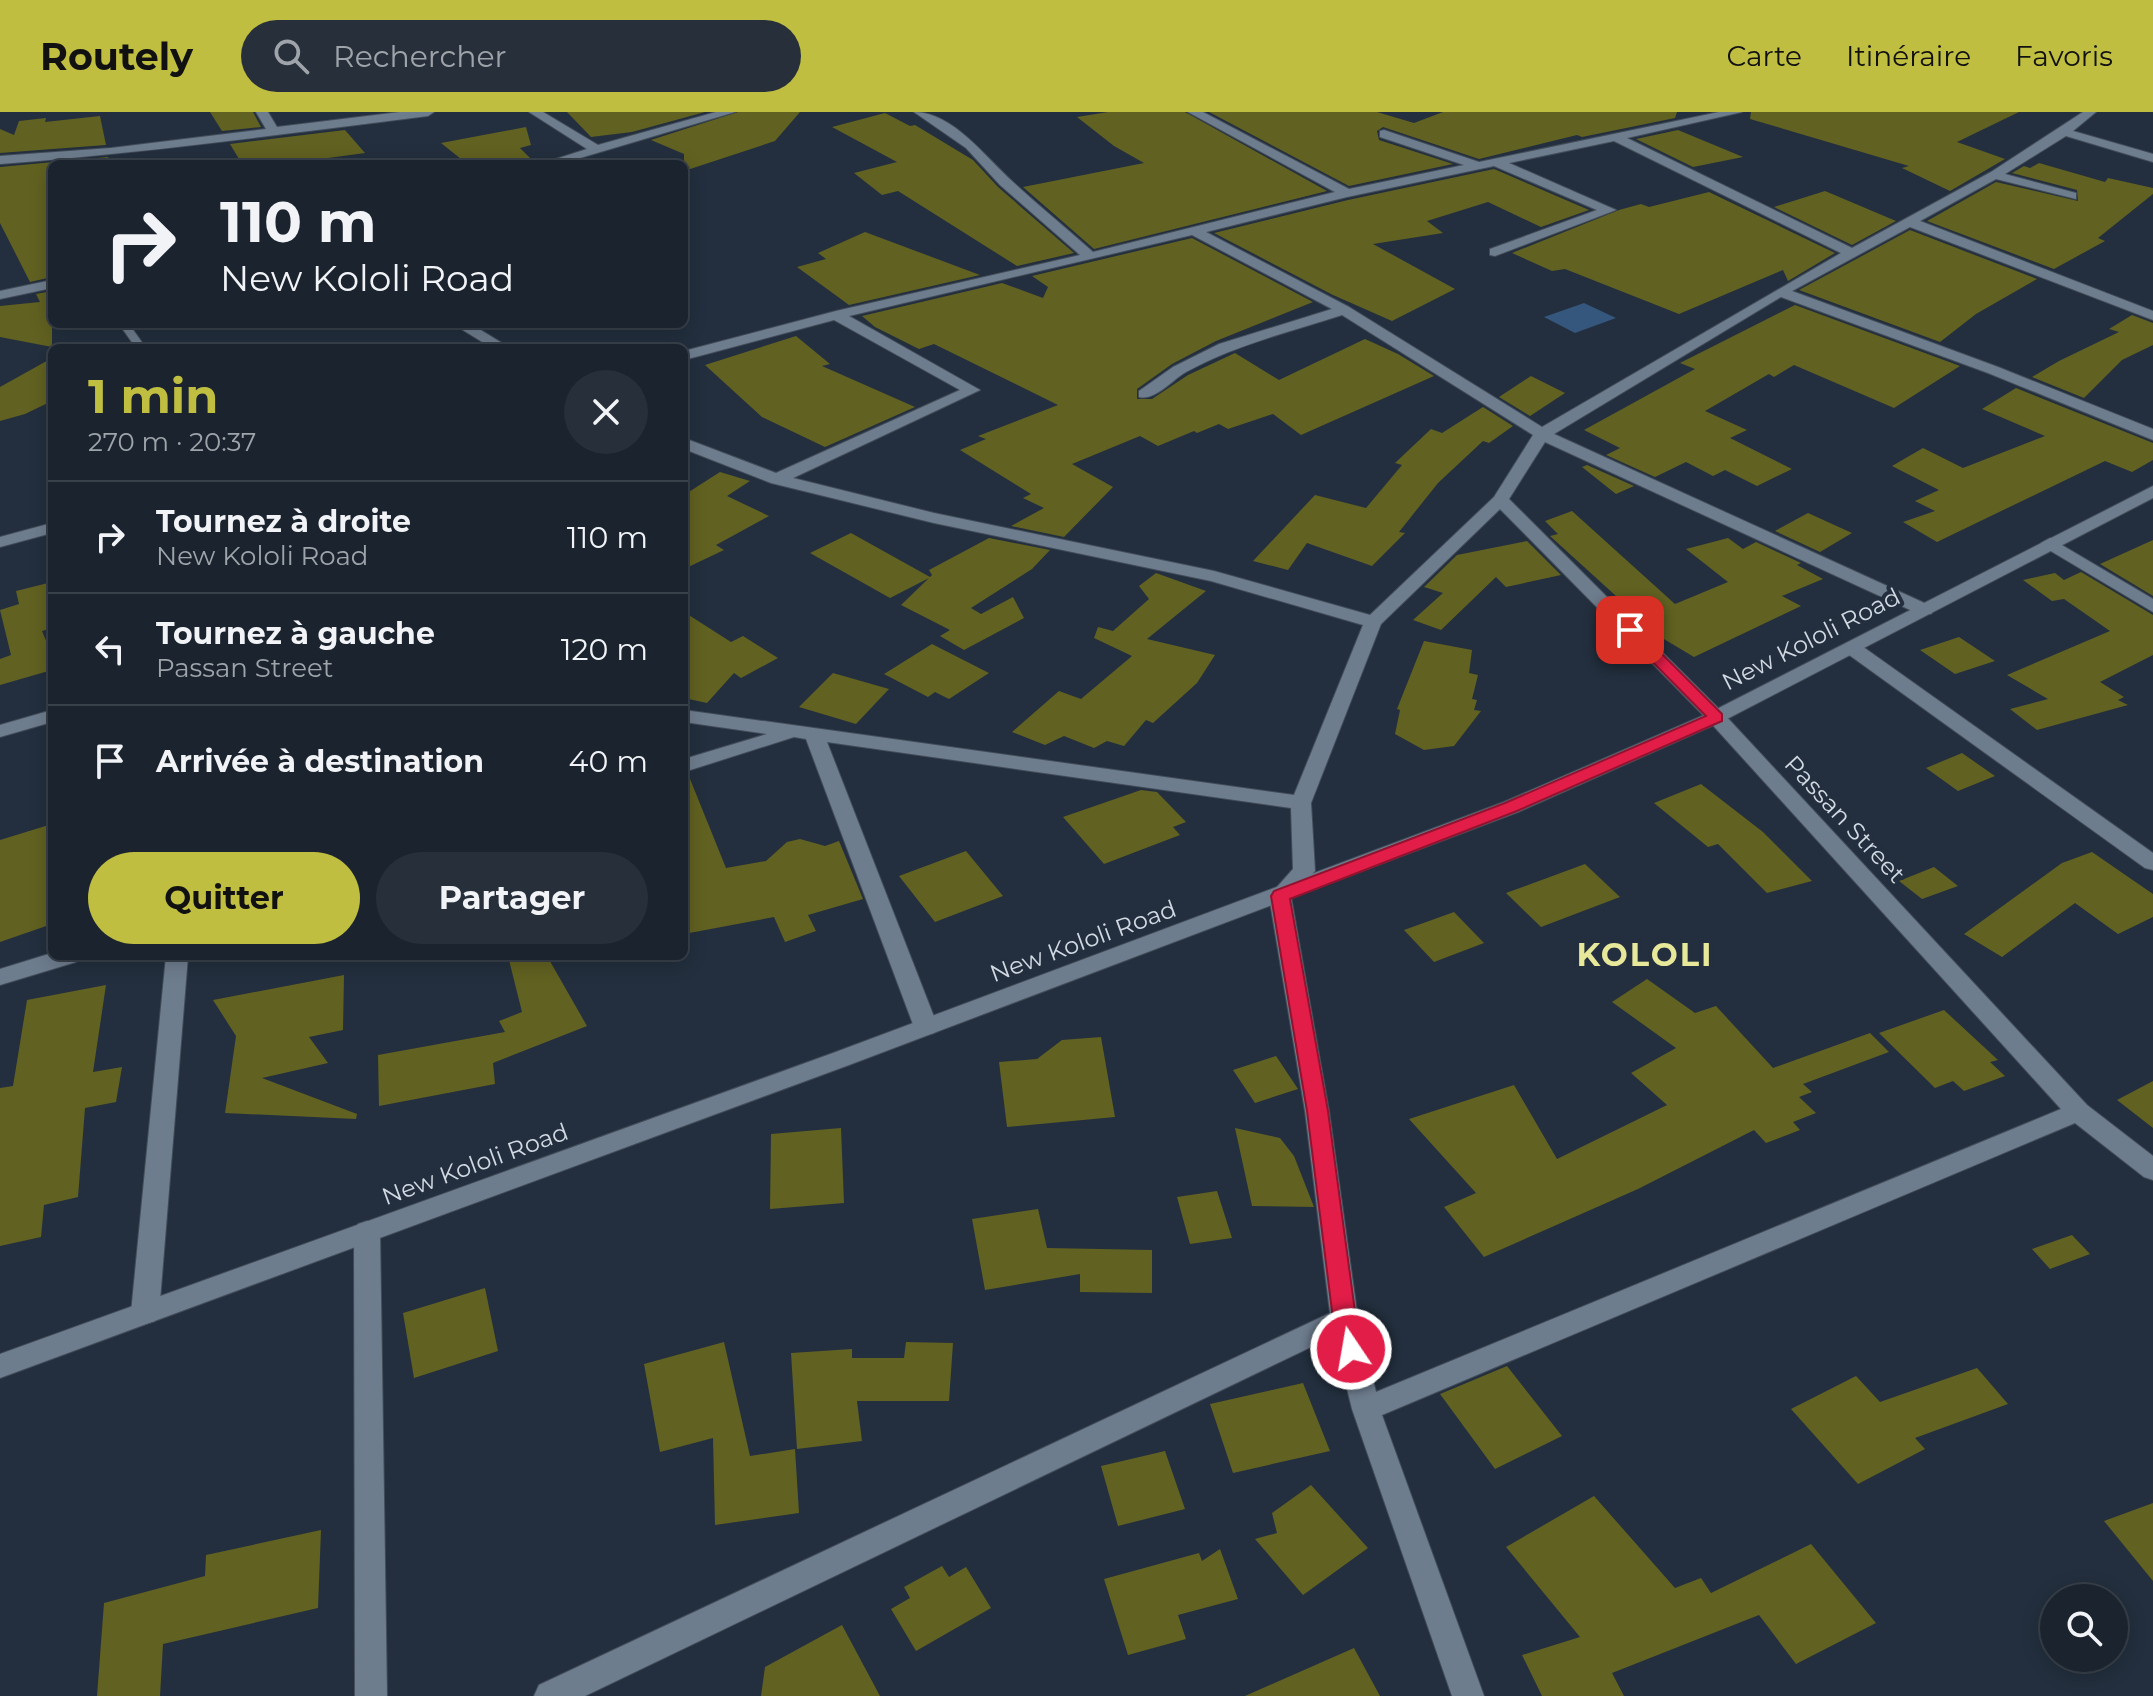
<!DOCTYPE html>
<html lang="fr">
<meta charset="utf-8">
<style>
body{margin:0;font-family:Montserrat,sans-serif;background:#272f3a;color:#f1f3f6;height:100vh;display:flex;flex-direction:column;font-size:30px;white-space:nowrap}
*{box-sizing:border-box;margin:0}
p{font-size:26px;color:#9fa4aa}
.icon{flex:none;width:44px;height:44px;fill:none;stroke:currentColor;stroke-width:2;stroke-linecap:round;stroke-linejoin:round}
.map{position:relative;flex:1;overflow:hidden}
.sheet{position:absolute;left:48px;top:232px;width:640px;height:616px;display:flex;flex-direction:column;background:#1a232e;border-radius:12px;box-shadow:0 4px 20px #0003,0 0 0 2px #38404a}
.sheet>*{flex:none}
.banner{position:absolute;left:48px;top:48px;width:640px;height:168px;border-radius:12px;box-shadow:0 4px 20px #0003,0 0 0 2px #38404a;background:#1a232e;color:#f1f3f6;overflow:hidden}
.tools{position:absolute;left:2040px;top:1472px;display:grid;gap:16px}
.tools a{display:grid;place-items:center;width:88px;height:88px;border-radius:50%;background:#1a232e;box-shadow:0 4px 20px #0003,0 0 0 2px #38404a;font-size:40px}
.pin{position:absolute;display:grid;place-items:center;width:68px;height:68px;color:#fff;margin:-34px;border-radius:16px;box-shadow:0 4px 12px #0006}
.me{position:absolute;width:88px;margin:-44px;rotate:348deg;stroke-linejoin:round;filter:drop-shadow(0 0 6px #0008)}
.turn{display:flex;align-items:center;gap:28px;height:168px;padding:0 40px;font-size:36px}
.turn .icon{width:104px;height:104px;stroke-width:2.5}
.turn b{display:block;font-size:56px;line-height:68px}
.round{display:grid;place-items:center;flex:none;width:84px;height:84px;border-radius:42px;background:#272f3a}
.summary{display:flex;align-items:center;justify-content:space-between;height:136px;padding:0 40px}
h1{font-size:48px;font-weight:700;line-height:60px;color:#bfbe41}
.cta{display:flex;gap:16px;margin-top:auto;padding:16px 40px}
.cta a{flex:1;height:92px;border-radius:48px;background:#bfbe41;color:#111;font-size:32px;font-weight:700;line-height:92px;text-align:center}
.cta a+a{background:#272f3a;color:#f1f3f6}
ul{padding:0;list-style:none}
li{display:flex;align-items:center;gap:24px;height:112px;padding:0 40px;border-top:2px solid #38404a}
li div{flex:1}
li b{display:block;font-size:30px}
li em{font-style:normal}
header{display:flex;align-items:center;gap:48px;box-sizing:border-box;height:112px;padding:0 40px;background:#bfbe41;color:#111}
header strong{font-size:38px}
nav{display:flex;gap:44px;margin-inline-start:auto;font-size:28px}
.search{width:560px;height:72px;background:#272f3a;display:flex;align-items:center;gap:20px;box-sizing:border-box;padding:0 28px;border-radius:44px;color:#9fa4aa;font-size:30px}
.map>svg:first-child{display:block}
.green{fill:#35567d}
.building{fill:#616121}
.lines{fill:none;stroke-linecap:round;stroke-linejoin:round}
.service-casing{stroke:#434d5a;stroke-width:2}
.minor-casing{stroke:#434d5a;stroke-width:2}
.tertiary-casing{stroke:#434d5a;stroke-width:2}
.service{fill:#6e7d8e;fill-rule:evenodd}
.minor{fill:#6e7d8e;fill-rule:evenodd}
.tertiary{fill:#6e7d8e;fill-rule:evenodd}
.route{fill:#e11d48;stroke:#92132f;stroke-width:2}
.labels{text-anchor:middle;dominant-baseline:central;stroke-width:8;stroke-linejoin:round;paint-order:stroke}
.street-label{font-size:24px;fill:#d1d9e3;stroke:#232f3e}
.district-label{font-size:32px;font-weight:bold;letter-spacing:2px;fill:#e7e899;stroke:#232f3e}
</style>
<header>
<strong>Routely</strong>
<div class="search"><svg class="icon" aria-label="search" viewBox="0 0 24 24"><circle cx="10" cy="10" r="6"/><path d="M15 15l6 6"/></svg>Rechercher</div>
<nav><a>Carte</a><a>Itinéraire</a><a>Favoris</a></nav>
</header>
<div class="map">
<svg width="2153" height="1584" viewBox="0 0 2153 1584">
<rect width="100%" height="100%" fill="#232f3e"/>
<path class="green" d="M1584 191 1616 206 1575 221 1544 205Z"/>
<path class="building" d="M210 0H253L261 15 222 19Z
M567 0H705L632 20 591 25Z
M738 0H800L775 29 684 59V42L651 28Z
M1108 0H1185L1327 79 1094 137 1023 75 1144 51 1114 34 1077 5Z
M1209 0H1377L1414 11 1443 0H1677L1675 6 1582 25 1577 23 1479 47 1383 15 1377 19 1379 28 1453 52 1349 74Z
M1751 0H2019L1957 30 2005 47 1950 79 1902 56 1909 54 1750 7Z
M885 1 910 14 915 13 973 48 998 75 1074 141 1017 154 898 79 882 83 854 61 897 50 832 15Z
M100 4 106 33 0 41V17L14 23 19 9 46 6 45 10Z
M526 15 531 33 520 36 536 52H486L481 47 466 51 441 31Z
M345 18 365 41 284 52H242L230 32Z
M1678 18 1743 45 1693 55 1636 27Z
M108 45 110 52H52V165L30 170 0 111V55Z
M2039 51 2105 70 2108 66 2153 76V82L2098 126 2105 129 2054 157 1927 109 1996 70 2078 89 2077 78 2012 61 2024 54 2030 56Z
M1494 57 1589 98 1541 115 1488 90 1427 109 1443 121 1373 132 1455 177 1392 209 1333 183 1214 121 1348 88Z
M1825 79 1896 109 1852 133 1774 95Z
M1709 80 1835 141 1788 169 1783 158 1679 202 1565 157 1552 159 1512 141 1619 98 1641 92 1649 95Z
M1910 118 2037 167 1976 202 1940 230 1799 178Z
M865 120 980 163 849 193 797 155 826 147 818 141Z
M1192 126 1313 190 1216 229 1172 252 1137 277V287H1152L1188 263 1235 241 1279 268 1365 227 1398 242 1434 264 1301 323 1273 302 1228 317 1219 312 1197 321 1194 319 1158 334 1140 324 1072 352 1113 375 1064 425 1011 414 1044 396 1023 386 1031 382 960 338 986 327 978 324 1058 293 934 232 919 237 875 215 862 204 1002 171 1043 186 1048 175 1032 164Z
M52 179V235L0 225V194L40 190 36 182Z
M1795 193 1960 254 1894 296 1794 253 1774 265 1769 262 1705 299 1747 318 1730 326 1792 357 1757 374 1725 358 1713 364 1686 350 1655 365 1606 343 1620 336 1584 318 1695 257 1680 251Z
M2132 203 2153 211V233L2122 248 2084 286 2032 265 2059 249 2119 220 2109 217Z
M796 224 830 252 822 254 915 295 825 335 762 305 705 253Z
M52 246V289L25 302 0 309V275Z
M1531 264 1565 281 1530 304 1499 285Z
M2016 276 2153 331V348L2132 360 2105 349 1937 430 1903 410 1935 399 1915 389 1939 378 1892 354 1923 336 1963 356 2045 324 1982 297Z
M1483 295 1513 314 1489 331 1483 329 1438 371 1399 420 1405 421 1372 454 1307 431 1288 458 1253 449 1315 383 1366 396 1402 353 1395 351 1431 317 1442 321Z
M1587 353 1634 374 1616 382 1582 355Z
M720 360 750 369 727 384 769 404 716 433 724 438 684 457V383Z
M1572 399 1675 492 1728 470 1686 437 1728 426 1743 437 1756 430 1801 451 1797 453 1823 467 1782 484 1801 494 1694 545 1637 511 1633 507 1638 504 1550 424 1558 422 1545 409Z
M1808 401 1852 421 1820 440 1775 419Z
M851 421 930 465 932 463 929 458 989 426 1050 438 1032 457 971 496 981 502 1013 485 1024 506 964 538 940 524 950 518 901 493 929 466 890 486 810 441Z
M2153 428V484L2100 452Z
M1527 429 1561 463 1506 475 1496 465 1441 518 1413 508 1443 481 1424 475 1457 443Z
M2081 460 2153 503V543L2100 570 2124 585 2118 588 2128 593 2037 618 2010 597 2048 587 2007 563 2110 519 2064 487 2052 489 2023 468 2055 461 2064 468Z
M1156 461 1206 479 1147 527 1215 543 1197 571 1153 611 1146 608 1124 634 1107 629 1094 636 1064 624 1045 633 1012 620 1059 579 1081 587 1132 544 1094 526 1098 515 1113 519 1149 487 1139 474Z
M52 470V516L42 519 52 543V558L0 573V547L11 543 0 498 19 492 16 479Z
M684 500 731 530 743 524 778 546 741 566 734 561 707 591 684 586Z
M1959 525 1995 549 1955 562 1920 538Z
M1424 529 1472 538 1469 561 1478 563 1472 587 1477 588 1474 598 1481 599 1454 634 1424 638 1395 622 1400 598 1397 597Z
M932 532 989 561 949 587 935 580 928 585 884 562Z
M833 561 889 577 856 612 799 595Z
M1962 641 1995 664 1958 679 1926 656Z
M688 662 726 756 766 749 787 730 800 727 825 734 839 729 863 787 808 803 816 819 785 830 774 805 684 822V663Z
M1701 672 1763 720 1812 769 1767 781 1718 732 1708 735 1654 691Z
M1141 678 1157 680 1186 710 1173 715 1180 723 1104 752 1063 705Z
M52 712V812L0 830V728Z
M966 739 1003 784 935 810 899 764Z
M2092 740 2153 782V805L2118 822 2075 791 2002 845 1964 822 2062 751Z
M1585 752 1620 785 1541 815 1506 781Z
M1934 755 1958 774 1922 787 1899 769Z
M1454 800 1484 831 1434 850 1404 818Z
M508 844H547L587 914 493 951 495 972 379 994 378 943 505 920 499 909 522 900Z
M344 863 343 918 309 925 328 951 262 966 357 1002 356 1007 225 1001 236 924 213 888Z
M1647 867 1695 901 1716 894 1773 956 1870 921 1889 940 1803 972 1812 980 1799 985 1816 1001 1793 1010 1800 1018 1766 1031 1754 1018 1638 1077 1484 1145 1444 1095 1476 1081 1409 1007 1514 973 1557 1047 1667 993 1631 961 1676 936 1612 890Z
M106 873 93 960 122 955 116 990 85 996 78 1085 44 1093 41 1125 0 1134V976L13 974 27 888Z
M1944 898 1998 948 1990 950 2005 964 1964 979 1953 969 1935 976 1879 921Z
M1101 925 1115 1005 1007 1015 999 950 1037 947 1062 928Z
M1276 944 1298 977 1255 991 1233 958Z
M2153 969V1016L2117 988Z
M841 1016 844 1091 770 1097 771 1022Z
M1235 1016 1280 1026 1294 1044 1314 1095 1252 1094Z
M1217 1079 1232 1126 1190 1132 1177 1085Z
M1038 1097 1047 1136 1152 1138V1181L1080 1180V1162L985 1178 972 1107Z
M2072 1123 2090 1142 2050 1157 2032 1137Z
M485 1176 498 1239 414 1266 403 1201Z
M724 1230 750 1344 795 1337 799 1401 715 1413 713 1326 660 1340 644 1252Z
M906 1230 953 1231 949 1289H857L862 1329 797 1337 791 1241 852 1237V1246H904Z
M1507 1254 1562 1324 1495 1357 1440 1282Z
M1977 1256 2008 1292 1915 1326 1925 1337 1858 1372 1791 1297 1856 1264 1880 1290Z
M1303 1271 1330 1339 1233 1361 1210 1292Z
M1165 1339 1185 1397 1118 1414 1101 1354Z
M1311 1373 1368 1436 1303 1483 1255 1427 1277 1421 1272 1401Z
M1594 1384 1675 1476 1701 1466 1711 1481 1811 1432 1876 1511 1796 1552 1759 1503 1612 1561 1624 1584H1542L1522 1543 1580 1525 1506 1435Z
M2153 1391V1469L2104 1409Z
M321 1418 318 1496 163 1532 160 1584H97L104 1491 205 1464 206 1443Z
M1220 1437 1238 1487 1178 1503 1186 1527 1128 1543 1104 1467 1199 1441 1202 1449Z
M942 1454 949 1465 966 1455 991 1496 916 1539 891 1497 910 1486 904 1475Z
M842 1513 880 1584H761L765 1555Z
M1354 1536 1380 1584H1245Z"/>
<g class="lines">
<defs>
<path id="service" d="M119 212H129L146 236H136Z"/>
<path id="minor" d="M256 0H268L277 15 400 0H434L428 4C285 22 144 41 0 52V44L111 36 266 17Z
M529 0H543L598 33 716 0H735L560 52H540L587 37Z
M914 0C953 0 986 46 1013 70 1039 94 1066 116 1093 140L1335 80 1188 0H1203L1349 77 1464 53 1380 25V19L1384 18 1479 50 1719 0H1742L1627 26 1852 136 1991 60 2083 0H2096L2073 19 2153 42V50L2066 24 2005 62 2076 81V87L1996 67 1920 109 2153 199V208L1910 115 1792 179 1998 255 2153 317V328L1988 261 1781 185 1554 322 1931 494 1934 498 1931 502H1919L1545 330 1509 387 1723 601 2087 993 2153 1044V1068L2144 1065 2075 1011 1382 1303 1484 1584H1452L1352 1297 1334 1224 585 1584H534L539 1573 1330 1201 1305 999 1269 784 1293 757 1291 696 827 630 938 915 934 921 926 923 918 921 914 915 806 627 794 625 684 660V647L767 622 684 610V598L1294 683 1363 513 1211 469 934 411 771 371 684 337V326L776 361 960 278 834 208 684 248V239L836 199 1080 143 1000 73 966 36ZM1614 29 1841 141 1542 315 1349 195 1206 120 1347 85 1494 54 1597 98 1490 137V143L1495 144 1616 98 1509 51ZM1192 123 1332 197 1219 232 1173 255 1139 279V285C1155 289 1172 268 1186 260 1235 233 1289 220 1342 203L1533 323 1494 385 1370 503 1214 459 934 401 793 366 980 278 849 204ZM1500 397 1709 609 2061 997 1376 1280 1358 1207 1329 999 1291 785 1315 759 1311 691 1381 512Z
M52 168V176L0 187V179Z
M453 212H471L510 236H492Z
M52 411V421L0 435V425Z
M2050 426 2153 487V500L2044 435 2041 431Z
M1852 530 1859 532 2153 741V758L2145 756 1845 540 1843 536 1845 532Z
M52 598V610L0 625V613Z
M52 841V844H79L76 850 0 873V857Z
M166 844H188L159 1201 155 1209 145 1212 135 1209 131 1201Z
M367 1109 376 1112 380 1119 387 1584H355L354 1119 358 1112Z"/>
<path id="tertiary" d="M2153 374V386L1723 609 1518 700 849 953 0 1266V1242L833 941 1504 690 1709 601Z"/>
</defs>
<use href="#service" class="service-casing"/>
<use href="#minor" class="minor-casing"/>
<use href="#tertiary" class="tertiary-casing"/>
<use href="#service" class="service"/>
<use href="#minor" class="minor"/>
<use href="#tertiary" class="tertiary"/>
</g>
<path class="route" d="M1630 514 1635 515 1722 602V609L1517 699 1290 787 1328 999 1356 1207 1363 1237 1360 1244 1351 1247 1343 1244 1333 1207 1307 999 1271 784 1274 779 1505 691 1706 604 1625 522V515Z"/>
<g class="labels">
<g class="street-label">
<text transform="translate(1811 527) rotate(-27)">New Kololi Road</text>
<text transform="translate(1845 707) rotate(47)">Passan Street</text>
<text transform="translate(1083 829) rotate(-20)">New Kololi Road</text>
<text transform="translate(475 1052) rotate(-20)">New Kololi Road</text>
</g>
<g class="district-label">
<text x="1645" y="842">KOLOLI</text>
</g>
</g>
</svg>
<div class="tools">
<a><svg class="icon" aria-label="search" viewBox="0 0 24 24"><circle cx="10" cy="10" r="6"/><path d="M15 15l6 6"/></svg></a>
</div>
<div class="pin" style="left:1630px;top:518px;background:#d93025"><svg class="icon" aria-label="arrive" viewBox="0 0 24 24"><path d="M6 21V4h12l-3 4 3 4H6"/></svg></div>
<svg class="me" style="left:1351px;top:1237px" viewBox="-20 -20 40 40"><circle r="17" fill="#e11d48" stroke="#fff" stroke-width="3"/><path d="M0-11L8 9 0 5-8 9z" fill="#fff"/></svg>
<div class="banner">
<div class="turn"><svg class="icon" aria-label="right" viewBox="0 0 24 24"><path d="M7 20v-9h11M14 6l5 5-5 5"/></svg><div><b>110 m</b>New Kololi Road</div></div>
</div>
<section class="sheet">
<div class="summary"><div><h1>1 min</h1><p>270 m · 20:37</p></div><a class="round"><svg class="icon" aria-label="close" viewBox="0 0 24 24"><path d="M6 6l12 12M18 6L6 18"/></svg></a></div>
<ul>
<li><svg class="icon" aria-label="right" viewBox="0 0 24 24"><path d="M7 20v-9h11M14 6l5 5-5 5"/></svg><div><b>Tournez à droite</b><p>New Kololi Road</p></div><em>110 m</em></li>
<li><svg class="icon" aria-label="left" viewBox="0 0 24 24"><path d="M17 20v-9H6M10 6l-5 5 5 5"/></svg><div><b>Tournez à gauche</b><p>Passan Street</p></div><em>120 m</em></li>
<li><svg class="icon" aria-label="arrive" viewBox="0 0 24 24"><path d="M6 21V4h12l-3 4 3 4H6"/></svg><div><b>Arrivée à destination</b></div><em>40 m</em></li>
</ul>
<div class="cta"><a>Quitter</a><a>Partager</a></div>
</section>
</div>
